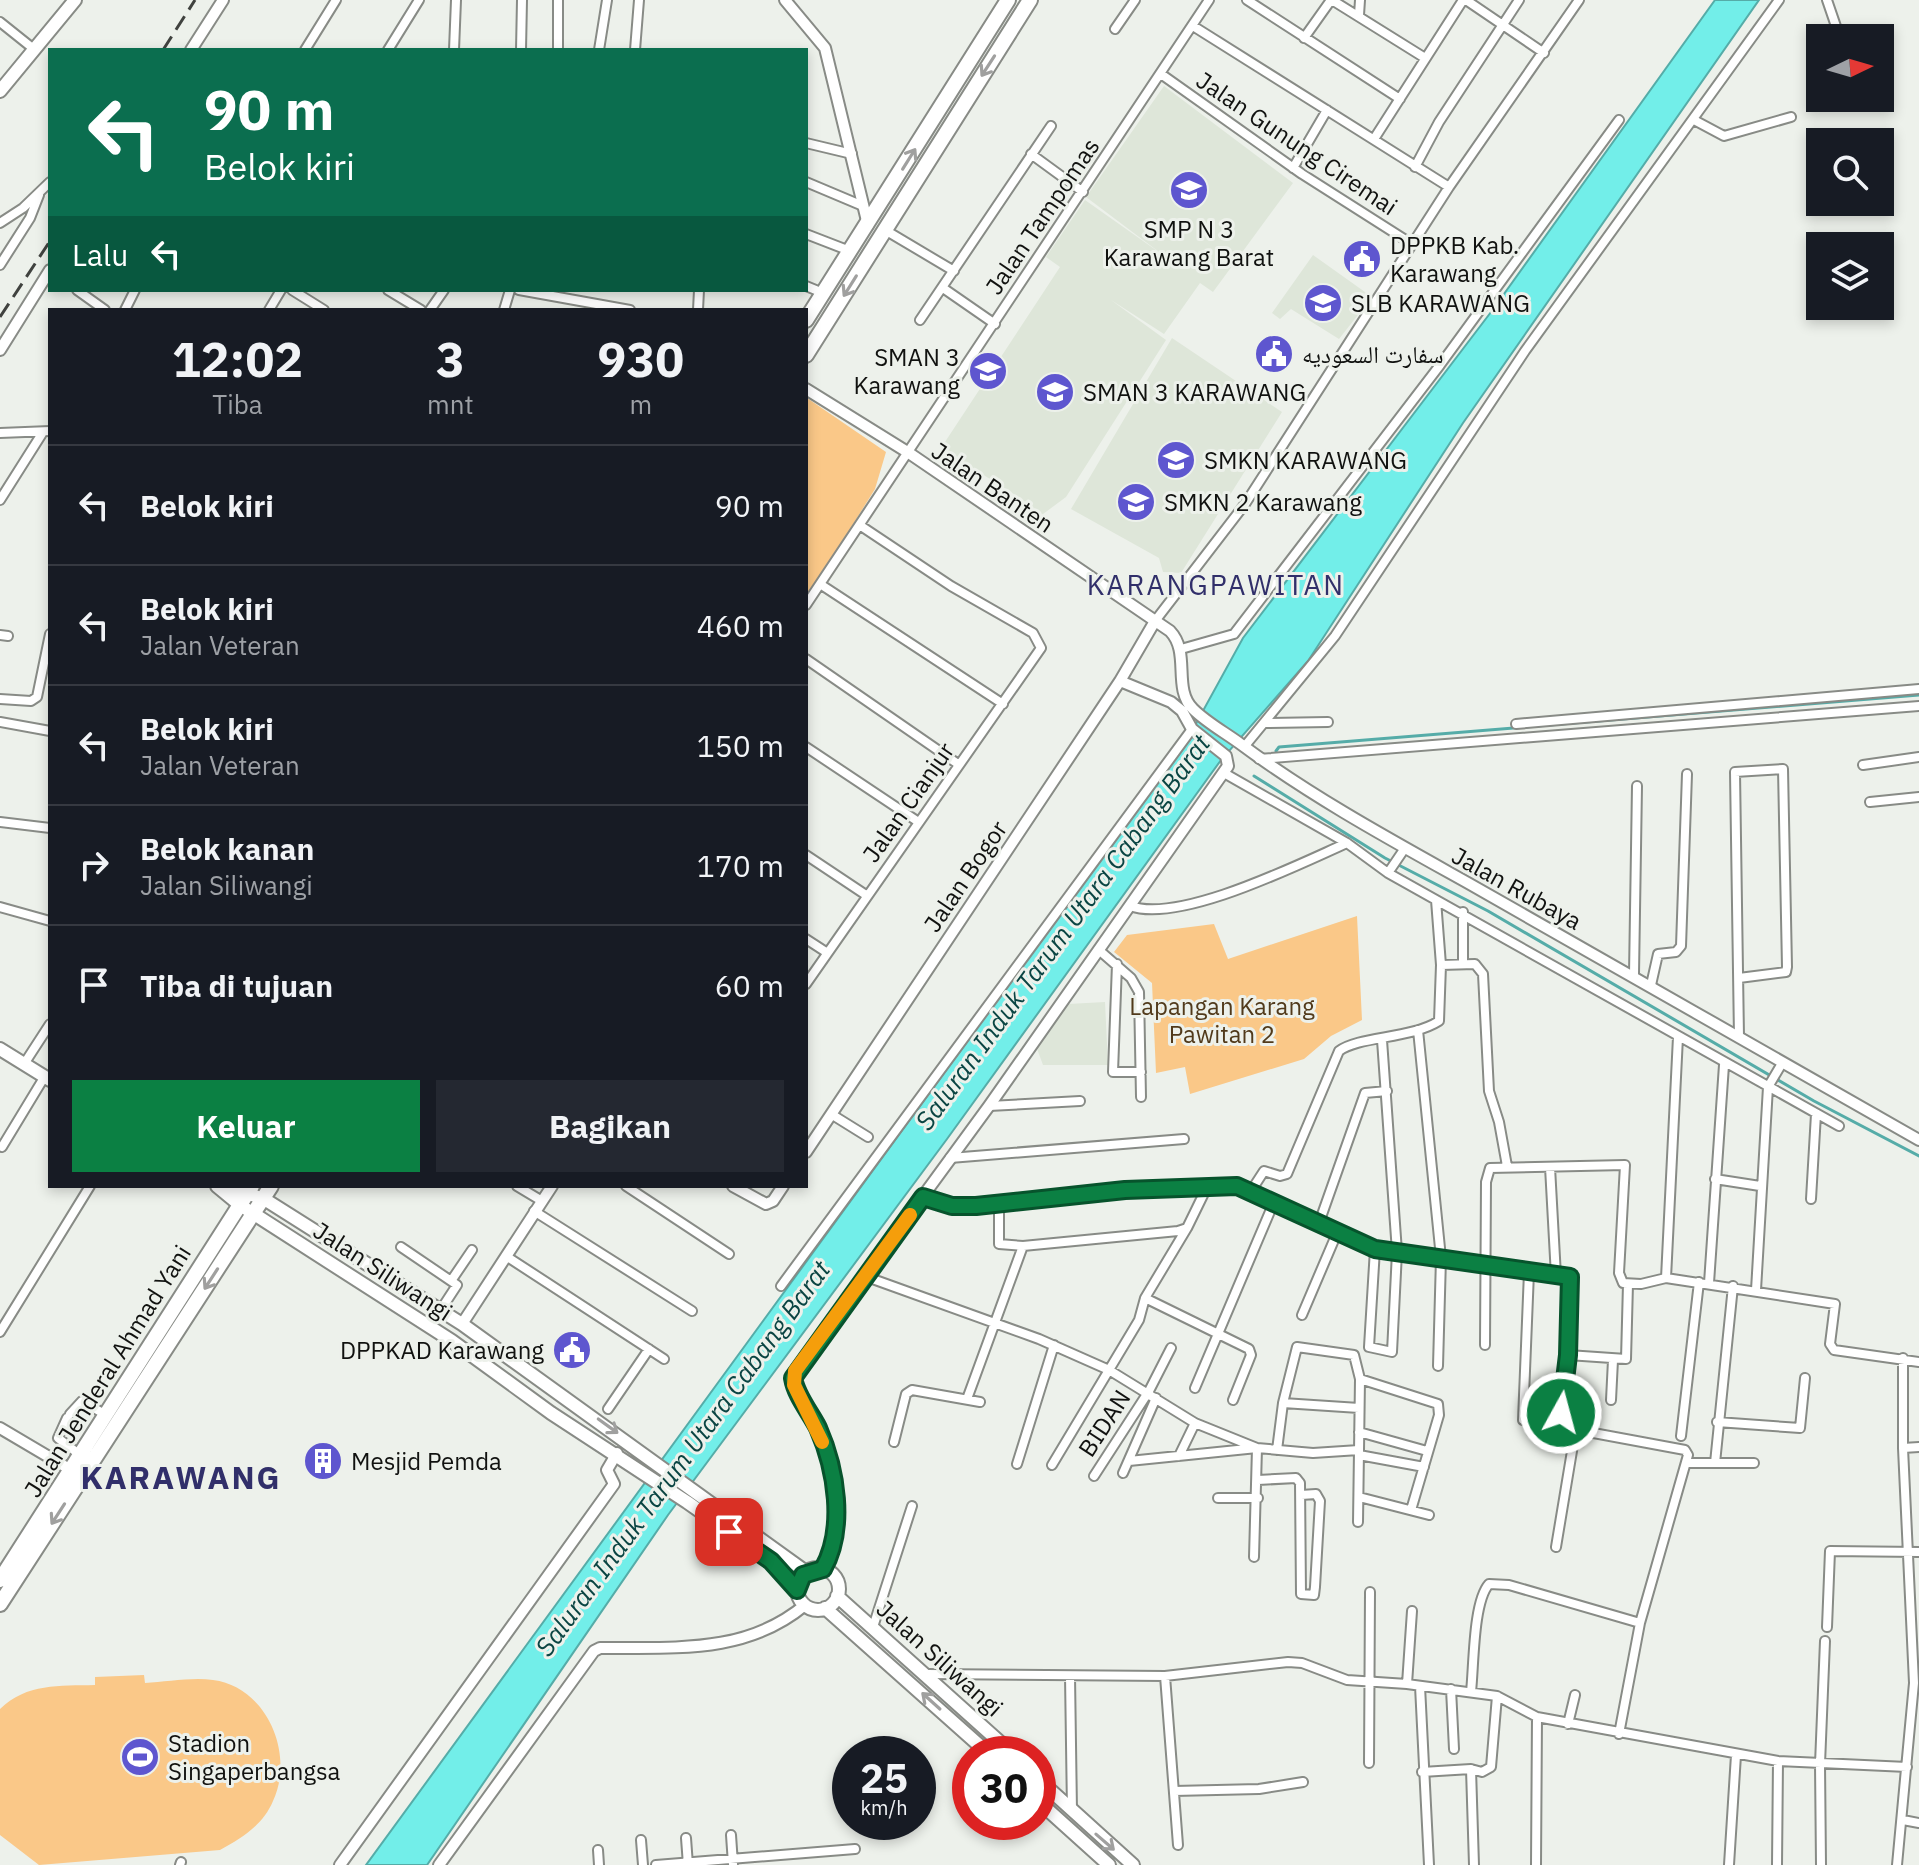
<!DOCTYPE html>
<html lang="id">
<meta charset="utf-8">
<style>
body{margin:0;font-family:"IBM Plex Sans","Noto Naskh Arabic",sans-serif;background:#242831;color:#f1f3f6;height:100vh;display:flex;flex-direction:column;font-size:30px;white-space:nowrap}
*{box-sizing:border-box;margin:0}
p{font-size:26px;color:#9ea1a6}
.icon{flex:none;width:44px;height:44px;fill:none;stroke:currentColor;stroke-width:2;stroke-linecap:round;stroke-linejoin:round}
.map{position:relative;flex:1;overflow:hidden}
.side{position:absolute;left:48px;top:308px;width:760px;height:880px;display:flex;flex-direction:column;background:#171b24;border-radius:0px;box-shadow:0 4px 12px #0003}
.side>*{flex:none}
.top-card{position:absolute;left:48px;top:48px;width:760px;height:244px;border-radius:0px;box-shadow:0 4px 12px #0003;background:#0b6e4f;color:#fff;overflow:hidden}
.needle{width:52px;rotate:85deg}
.buttons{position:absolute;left:1806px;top:24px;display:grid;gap:16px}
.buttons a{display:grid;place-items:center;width:88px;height:88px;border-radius:0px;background:#171b24;box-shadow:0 4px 12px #0003;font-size:40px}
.speed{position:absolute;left:832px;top:1736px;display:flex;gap:16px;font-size:40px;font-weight:700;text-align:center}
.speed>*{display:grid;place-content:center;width:104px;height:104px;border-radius:50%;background:#171b24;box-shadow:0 4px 12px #0003;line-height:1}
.speed small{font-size:20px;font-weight:400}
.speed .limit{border:12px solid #d22;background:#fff;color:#111}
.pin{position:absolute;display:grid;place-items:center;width:68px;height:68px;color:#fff;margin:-34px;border-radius:16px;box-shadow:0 4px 12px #0006}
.me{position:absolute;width:88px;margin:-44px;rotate:7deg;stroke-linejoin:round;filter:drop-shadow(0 0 6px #0008)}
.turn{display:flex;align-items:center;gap:28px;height:168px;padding:0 24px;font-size:36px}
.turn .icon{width:104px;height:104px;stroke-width:2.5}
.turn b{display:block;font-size:56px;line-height:68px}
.then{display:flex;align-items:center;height:76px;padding:0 24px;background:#0003;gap:16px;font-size:30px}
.eta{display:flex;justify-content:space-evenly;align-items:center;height:136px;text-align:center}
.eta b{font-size:48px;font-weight:700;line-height:56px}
.cta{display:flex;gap:16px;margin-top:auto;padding:16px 24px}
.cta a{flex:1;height:92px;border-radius:0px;background:#0b8043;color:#fff;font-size:32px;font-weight:700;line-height:92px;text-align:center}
.cta a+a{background:#242831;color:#f1f3f6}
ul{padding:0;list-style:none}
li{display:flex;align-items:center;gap:24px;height:120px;padding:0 24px;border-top:2px solid #363941}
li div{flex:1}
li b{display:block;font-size:30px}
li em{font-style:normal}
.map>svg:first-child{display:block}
.built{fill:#dee6d9}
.green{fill:#fac888}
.water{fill:#72eee9;stroke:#55aca8;stroke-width:2}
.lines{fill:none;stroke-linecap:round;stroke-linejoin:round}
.stream{stroke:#55aca8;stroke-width:3}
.minor-casing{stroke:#888b86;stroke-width:12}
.tertiary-casing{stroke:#888b86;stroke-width:14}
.secondary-casing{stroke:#888b86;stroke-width:16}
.primary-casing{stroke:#888b86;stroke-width:18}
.minor{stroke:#fff;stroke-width:8}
.tertiary{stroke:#fff;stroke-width:10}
.secondary{stroke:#fff;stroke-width:12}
.primary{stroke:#fff;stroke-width:14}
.rail{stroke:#40423f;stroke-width:3;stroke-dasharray:16 8;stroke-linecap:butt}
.oneway{stroke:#a0a09f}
.route-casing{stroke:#07532c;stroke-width:20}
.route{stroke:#0b8043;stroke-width:14}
.slow{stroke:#f59e0b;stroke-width:14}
.labels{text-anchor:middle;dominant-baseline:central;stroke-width:6;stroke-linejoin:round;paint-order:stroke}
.street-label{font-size:24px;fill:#111210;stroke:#edf1eb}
.poi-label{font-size:24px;fill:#111210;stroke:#edf1eb;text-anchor:start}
.park-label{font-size:24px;fill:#513a1b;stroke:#edf1eb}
.water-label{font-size:26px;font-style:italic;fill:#0a4543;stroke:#edf1eb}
.quarter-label{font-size:28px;letter-spacing:2px;fill:#312f6a;stroke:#edf1eb}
.district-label{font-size:32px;font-weight:bold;letter-spacing:2px;fill:#312f6a;stroke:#edf1eb}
</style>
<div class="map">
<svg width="1919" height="1865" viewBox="0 0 1919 1865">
<rect width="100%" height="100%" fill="#edf1eb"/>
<path class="built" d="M1164 86 1293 183 1213 292 1200 283 1164 334 1111 300 1166 340 1066 497 1039 517 1020 498 941 448 1060 267 1046 257 1085 200 1163 255 1086 197Z
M1313 255 1372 297 1339 339 1291 309 1280 319 1272 313Z
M1172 338 1282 412 1181 573 1163 572 1159 558 1071 509Z
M1105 1002 1108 1065H1043L1036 1046 1068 1004Z"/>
<path class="green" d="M807 398 886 452 875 489 806 600Z
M1357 916 1362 1020 1331 1036 1304 1059 1190 1094 1185 1067 1156 1073 1152 983 1114 952 1127 935 1214 924 1228 959Z
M144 1675 145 1683C166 1682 192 1677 213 1680 267 1687 295 1754 273 1801 263 1825 242 1838 220 1850L39 1865 0 1835V1709C27 1683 59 1686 95 1685V1677Z"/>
<path class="water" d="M1715 0H1759L1463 423 1308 661 1221 760 947 1139 668 1515 427 1865H366L1187 740 1243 638 1491 312Z"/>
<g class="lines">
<path class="stream" d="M1276 751 1279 747 1919 695
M1254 776 1385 858 1488 911 1814 1101 1919 1156"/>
<defs>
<path id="minor" d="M1247 0 1400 99
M1332 0 1425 58
M1466 0 1544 53
M1827 0 1840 38
M1359 15 1360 0
M0 22 35 50
M1193 26 1449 187
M1115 29 1135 0
M1304 38 1331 0
M305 50 336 0
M388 50 419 0
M454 50 456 0
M521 50 522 0
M558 50V0
M599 50 607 0
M635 50 639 0
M1161 74 1302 174 1412 244
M1861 98V99
M1694 120 1724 136 1791 117
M1374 139 1463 0
M806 143 852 154
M1031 154 1083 192
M1415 167 1439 122 1519 0
M1293 168 1327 110
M806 182 863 206
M0 223 23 208 50 182
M885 230 954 271
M806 234 850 251
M0 265 30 218 39 195
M806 286 823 293
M943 288 995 324
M77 290 105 310
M292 290 324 310
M388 290 421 310
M519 290 630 310
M125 310 135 290
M269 310 281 290
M430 310 444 290
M504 310 510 290
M698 310 699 290
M920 320 1051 126
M0 433 50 431
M0 500 43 432
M820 584 1003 704
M806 605 1209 0
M1155 621 1245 504 1449 187 1579 0
M0 635 8 636
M1181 649 1234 634 1440 365 1619 120
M806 659 958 764
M0 699 31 701 37 697 50 634
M0 722 50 731
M1267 723 1328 722
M1516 724 1919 689
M806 747 917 821
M1244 747 1335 636 1525 351 1779 0
M1259 759 1919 706
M1863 765 1919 757
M1224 773 1347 843 1388 873 1839 1126
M1870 802 1919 797
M0 822 50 828
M806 855 866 895
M1388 873 1405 848
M1130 906C1180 924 1299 864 1347 843
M0 907 50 921
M1463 912V962
M806 939 826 952
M1100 951 1131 978 1139 992 1141 1097
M1117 964 1113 1072H1141
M1441 965 1475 964 1483 974 1489 1091 1499 1122 1507 1166
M1634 974 1637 786
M806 984 1041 648 1033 633 951 586 861 526
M1651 985 1658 954 1676 952 1681 946 1687 774
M1418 1030 1441 1258 1438 1366
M1739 1037 1735 772 1783 769 1787 967 1786 972 1739 978
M24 1064 50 1024
M989 1106 1080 1101
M831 1114 868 1137
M2 1147 45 1076
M950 1158 1184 1139
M1550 1167 1556 1276
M1715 1179 1760 1186
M517 1186 542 1201
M626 1186 729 1254
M1251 1191 1264 1171 1280 1176 1287 1174 1339 1051C1359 1036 1411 1039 1439 1021L1441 965 1436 900
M923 1197 952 1206H976L1125 1190 1237 1186 1375 1249 1570 1277 1568 1355 1560 1430
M1811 1199 1816 1114
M999 1205V1244L1023 1246 1178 1231 1187 1228 1208 1185
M534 1211 692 1311
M1319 1223 1365 1093 1387 1091
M401 1247 457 1285 440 1311
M1375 1249 1369 1347 1392 1352 1397 1252 1382 1040
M506 1256 664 1359
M1529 1272 1523 1420 1685 1450 1688 1455 1640 1623
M867 1277 1039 1339 1109 1370 1195 1423 1257 1448 1254 1557
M1666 1278 1678 1037
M451 1281 472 1250
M1709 1283 1724 1065
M781 1286 1192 729
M1756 1290 1768 1087 1781 1065
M1145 1298 1187 1228
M1302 1315 1337 1233
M0 1332 90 1186
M1485 1345 1486 1182 1490 1168 1625 1165 1619 1273 1623 1283 1641 1284 1666 1278 1835 1304 1830 1344 1834 1350 1919 1362
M1568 1355 1626 1359 1628 1284
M1360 1379 1438 1404 1439 1415 1411 1510
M1195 1388 1274 1202
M967 1399 1023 1246
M1611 1400 1613 1360
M1283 1403 1359 1408
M608 1409 649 1349
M70 1414 82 1401 106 1415
M67 1418 58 1438 80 1455
M1717 1422 1800 1428 1805 1378
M1359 1432 1427 1451
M1681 1436 1699 1282
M894 1442 906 1394 912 1390 980 1402
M1903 1448 1919 1447
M1277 1450 1283 1403 1297 1347 1354 1355 1360 1379 1358 1522
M1359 1455 1424 1467
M1179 1456 1195 1423
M1129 1461 1257 1448 1313 1453 1359 1450
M1687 1463H1715L1733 1286
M1715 1463H1754
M1017 1464 1054 1345
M1052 1465 1139 1320 1145 1298 1249 1349 1251 1355 1233 1400
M1123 1473 1156 1398
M1094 1476 1149 1391 1171 1348
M1258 1480 1296 1478 1300 1483 1301 1594 1314 1595 1315 1587 1320 1501 1316 1494 1301 1495
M1359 1497 1429 1515
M1218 1498H1258
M1556 1547 1575 1433
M873 1627 912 1506
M1827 1627 1830 1551 1919 1552
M927 1674 1165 1676 1288 1662 1302 1663 1347 1680 1407 1684 1497 1696 1537 1717 1536 1865
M1070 1676 1072 1811
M1165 1676 1178 1845
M1407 1684 1412 1611
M1420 1686 1429 1865
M1451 1689 1454 1749
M1471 1692C1474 1665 1473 1602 1489 1584L1509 1585 1640 1623 1619 1734
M1537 1717 1778 1761 1907 1767
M1568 1724 1575 1695
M1369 1763 1370 1592
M1422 1772 1471 1769
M1174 1791 1259 1789 1303 1782
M1903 1820 1919 1823
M731 1835 733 1864
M686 1838 688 1865
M641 1840 643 1865
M598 1850 599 1865
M180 1865 181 1862
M656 1865 855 1849
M1474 1865 1471 1769 1482 1772 1491 1767 1497 1696
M1729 1865 1736 1755
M1777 1865 1778 1761
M1821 1865 1820 1764 1825 1641
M1897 1865 1914 1683 1903 1448V1358"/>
<path id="tertiary" d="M785 0 825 48 868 225
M191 50 223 0
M0 350 50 270
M806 389 909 453 1170 631C1191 653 1172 688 1193 709 1207 723 1226 733 1242 745 1312 797 1391 840 1468 883 1619 968 1768 1055 1919 1140
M806 1152 1120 681 1155 621
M733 1186 766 1204 773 1201 783 1186
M462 1324 552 1186
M0 1428 71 1470
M823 1569C847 1528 835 1472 818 1431 811 1413 800 1398 793 1381L795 1371 989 1106 1228 766 1226 756 1192 729 1182 711 1171 702 1120 681
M340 1865 614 1484 607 1470 617 1453
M439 1865 594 1651 600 1648C673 1647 745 1655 805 1605"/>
<path id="secondary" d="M0 91 75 0
M0 1049 50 1080
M217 1186 240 1205 452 1341 551 1413 687 1502 771 1561 797 1590
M219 1187 248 1193 269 1202 462 1324 806 1572
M797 1589a21 21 0 1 1 42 0a21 21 0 1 1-42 0Z
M837 1596 1013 1754
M825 1608 989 1754
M1038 1779 1133 1865
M1038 1801 1109 1865"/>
<path id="primary" d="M806 320 1008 0
M806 355 1030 0
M0 1580 252 1186
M0 1604 271 1186"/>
</defs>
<use href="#minor" class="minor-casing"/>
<use href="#tertiary" class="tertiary-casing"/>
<use href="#secondary" class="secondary-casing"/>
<use href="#primary" class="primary-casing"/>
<use href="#minor" class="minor"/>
<use href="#tertiary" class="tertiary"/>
<use href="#secondary" class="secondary"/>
<use href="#primary" class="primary"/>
<path class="rail" d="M163 50 195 0
M0 317 50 241"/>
</g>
<defs><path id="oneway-shaft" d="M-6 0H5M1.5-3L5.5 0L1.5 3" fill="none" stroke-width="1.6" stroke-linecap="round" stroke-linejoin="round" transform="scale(2)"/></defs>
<g class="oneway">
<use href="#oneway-shaft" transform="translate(988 66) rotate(123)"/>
<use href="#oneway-shaft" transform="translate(909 159) rotate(-58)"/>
<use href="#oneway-shaft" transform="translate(850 286) rotate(122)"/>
<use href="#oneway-shaft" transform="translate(211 1279) rotate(123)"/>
<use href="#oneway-shaft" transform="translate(608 1426) rotate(36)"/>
<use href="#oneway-shaft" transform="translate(58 1514) rotate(123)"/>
<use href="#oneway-shaft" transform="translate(931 1701) rotate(-138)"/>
<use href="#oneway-shaft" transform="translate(1105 1842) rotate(41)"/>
</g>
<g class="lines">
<defs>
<path id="route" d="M729 1532 771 1561 797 1590 803 1575 823 1569C846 1528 836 1469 818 1428 810 1412 796 1396 793 1378L923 1197 952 1206H976L1125 1190 1237 1186 1375 1249 1570 1277 1568 1355 1561 1413"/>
</defs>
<use href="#route" class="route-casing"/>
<use href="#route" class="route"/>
<path class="slow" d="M822 1442 794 1385 795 1371 910 1215"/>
</g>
<defs>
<symbol id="school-disc" viewBox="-11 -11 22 22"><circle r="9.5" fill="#5e56cf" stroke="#edf1eb"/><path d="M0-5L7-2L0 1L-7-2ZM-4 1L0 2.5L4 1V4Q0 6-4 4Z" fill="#fff"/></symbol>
<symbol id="civic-disc" viewBox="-11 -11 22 22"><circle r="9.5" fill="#5e56cf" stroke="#edf1eb"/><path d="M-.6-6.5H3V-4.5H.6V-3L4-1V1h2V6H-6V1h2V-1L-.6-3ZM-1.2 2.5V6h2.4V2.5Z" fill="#fff"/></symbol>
<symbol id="building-disc" viewBox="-11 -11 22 22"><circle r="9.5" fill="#5e56cf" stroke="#edf1eb"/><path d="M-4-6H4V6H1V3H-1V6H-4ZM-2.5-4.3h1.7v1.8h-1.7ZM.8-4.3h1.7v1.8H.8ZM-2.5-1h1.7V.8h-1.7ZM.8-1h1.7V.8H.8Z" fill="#fff"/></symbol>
<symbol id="stadium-disc" viewBox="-11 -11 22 22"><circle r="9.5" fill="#5e56cf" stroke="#edf1eb"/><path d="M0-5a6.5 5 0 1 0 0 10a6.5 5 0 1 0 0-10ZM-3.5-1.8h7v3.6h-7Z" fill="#fff"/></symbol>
</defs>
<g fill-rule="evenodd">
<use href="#school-disc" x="1167" y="168" width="44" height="44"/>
<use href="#civic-disc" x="1340" y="237" width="44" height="44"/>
<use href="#school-disc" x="1301" y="281" width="44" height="44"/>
<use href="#civic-disc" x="1252" y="332" width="44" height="44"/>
<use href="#school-disc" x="966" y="349" width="44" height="44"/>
<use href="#school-disc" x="1033" y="370" width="44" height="44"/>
<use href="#school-disc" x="1154" y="438" width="44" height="44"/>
<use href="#school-disc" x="1114" y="480" width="44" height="44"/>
<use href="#civic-disc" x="550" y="1328" width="44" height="44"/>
<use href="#building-disc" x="301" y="1439" width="44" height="44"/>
<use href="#stadium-disc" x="118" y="1735" width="44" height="44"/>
</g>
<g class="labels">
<g class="street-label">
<text transform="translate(1297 143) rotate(34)">Jalan Gunung Ciremai</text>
<text transform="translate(1042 216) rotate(-56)">Jalan Tampomas</text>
<text transform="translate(993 487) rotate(34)">Jalan Banten</text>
<text transform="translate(908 802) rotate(-55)">Jalan Cianjur</text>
<text transform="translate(965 876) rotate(-56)">Jalan Bogor</text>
<text transform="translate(1517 888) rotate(29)">Jalan Rubaya</text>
<text transform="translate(383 1271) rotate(33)">Jalan Siliwangi</text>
<text transform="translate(107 1371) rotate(-58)">Jalan Jenderal Ahmad Yani</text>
<text transform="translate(1104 1423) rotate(-57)">BIDAN</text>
<text transform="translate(940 1658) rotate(42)">Jalan Siliwangi</text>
</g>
<g class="poi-label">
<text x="1189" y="229" text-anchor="middle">SMP N 3<tspan x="1189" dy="28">Karawang Barat</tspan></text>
<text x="1390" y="245">DPPKB Kab.<tspan x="1390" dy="28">Karawang</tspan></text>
<text x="1351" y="303">SLB KARAWANG</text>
<text x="1302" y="354">سفارت السعوديه</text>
<text x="960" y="357" text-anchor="end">SMAN 3<tspan x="960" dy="28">Karawang</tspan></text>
<text x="1083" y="392">SMAN 3 KARAWANG</text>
<text x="1204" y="460">SMKN KARAWANG</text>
<text x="1164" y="502">SMKN 2 Karawang</text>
<text x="544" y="1350" text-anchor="end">DPPKAD Karawang</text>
<text x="351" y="1461">Mesjid Pemda</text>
<text x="168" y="1743">Stadion<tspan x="168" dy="28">Singaperbangsa</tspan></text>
</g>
<g class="park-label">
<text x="1222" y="1006">Lapangan Karang<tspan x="1222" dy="28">Pawitan 2</tspan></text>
</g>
<g class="water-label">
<text transform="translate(1062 932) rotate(-54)">Saluran Induk Tarum Utara Cabang Barat</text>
<text transform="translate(682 1458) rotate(-54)">Saluran Induk Tarum Utara Cabang Barat</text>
</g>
<g class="quarter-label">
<text x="1216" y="584">KARANGPAWITAN</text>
</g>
<g class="district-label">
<text x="181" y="1477">KARAWANG</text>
</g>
</g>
</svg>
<div class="buttons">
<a><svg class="needle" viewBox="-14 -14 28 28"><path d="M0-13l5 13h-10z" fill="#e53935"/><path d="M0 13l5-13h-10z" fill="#9ea1a6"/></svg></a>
<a><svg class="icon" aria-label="search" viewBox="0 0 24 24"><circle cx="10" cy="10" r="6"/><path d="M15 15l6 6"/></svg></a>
<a><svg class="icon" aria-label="layers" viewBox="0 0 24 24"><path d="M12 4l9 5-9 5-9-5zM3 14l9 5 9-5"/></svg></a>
</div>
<div class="speed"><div>25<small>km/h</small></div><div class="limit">30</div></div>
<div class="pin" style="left:729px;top:1532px;background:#d93025"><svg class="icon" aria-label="arrive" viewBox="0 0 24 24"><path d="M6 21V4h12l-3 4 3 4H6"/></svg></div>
<svg class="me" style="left:1561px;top:1413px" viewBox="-20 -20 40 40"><circle r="17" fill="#0b8043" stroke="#fff" stroke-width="3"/><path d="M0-11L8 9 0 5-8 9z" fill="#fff"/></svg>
<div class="top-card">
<div class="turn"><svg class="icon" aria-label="left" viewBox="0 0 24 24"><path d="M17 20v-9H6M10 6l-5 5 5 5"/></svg><div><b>90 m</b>Belok kiri</div></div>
<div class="then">Lalu<svg class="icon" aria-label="left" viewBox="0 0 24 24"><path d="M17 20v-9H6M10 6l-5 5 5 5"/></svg></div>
</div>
<section class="side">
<div class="eta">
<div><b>12:02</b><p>Tiba</p></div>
<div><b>3</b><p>mnt</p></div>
<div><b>930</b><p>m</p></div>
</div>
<ul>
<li><svg class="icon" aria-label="left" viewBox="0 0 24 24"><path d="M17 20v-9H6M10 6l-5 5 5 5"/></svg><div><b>Belok kiri</b></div><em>90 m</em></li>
<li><svg class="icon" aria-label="left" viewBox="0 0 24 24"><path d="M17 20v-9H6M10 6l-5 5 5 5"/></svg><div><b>Belok kiri</b><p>Jalan Veteran</p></div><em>460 m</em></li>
<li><svg class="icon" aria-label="left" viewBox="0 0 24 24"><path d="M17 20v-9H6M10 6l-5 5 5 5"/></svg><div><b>Belok kiri</b><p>Jalan Veteran</p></div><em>150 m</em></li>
<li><svg class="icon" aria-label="right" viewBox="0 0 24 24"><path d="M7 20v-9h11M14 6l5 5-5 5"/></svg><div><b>Belok kanan</b><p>Jalan Siliwangi</p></div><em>170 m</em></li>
<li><svg class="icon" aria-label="arrive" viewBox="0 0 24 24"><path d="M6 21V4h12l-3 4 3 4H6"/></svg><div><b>Tiba di tujuan</b></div><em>60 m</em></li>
</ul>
<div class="cta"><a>Keluar</a><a>Bagikan</a></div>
</section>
</div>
